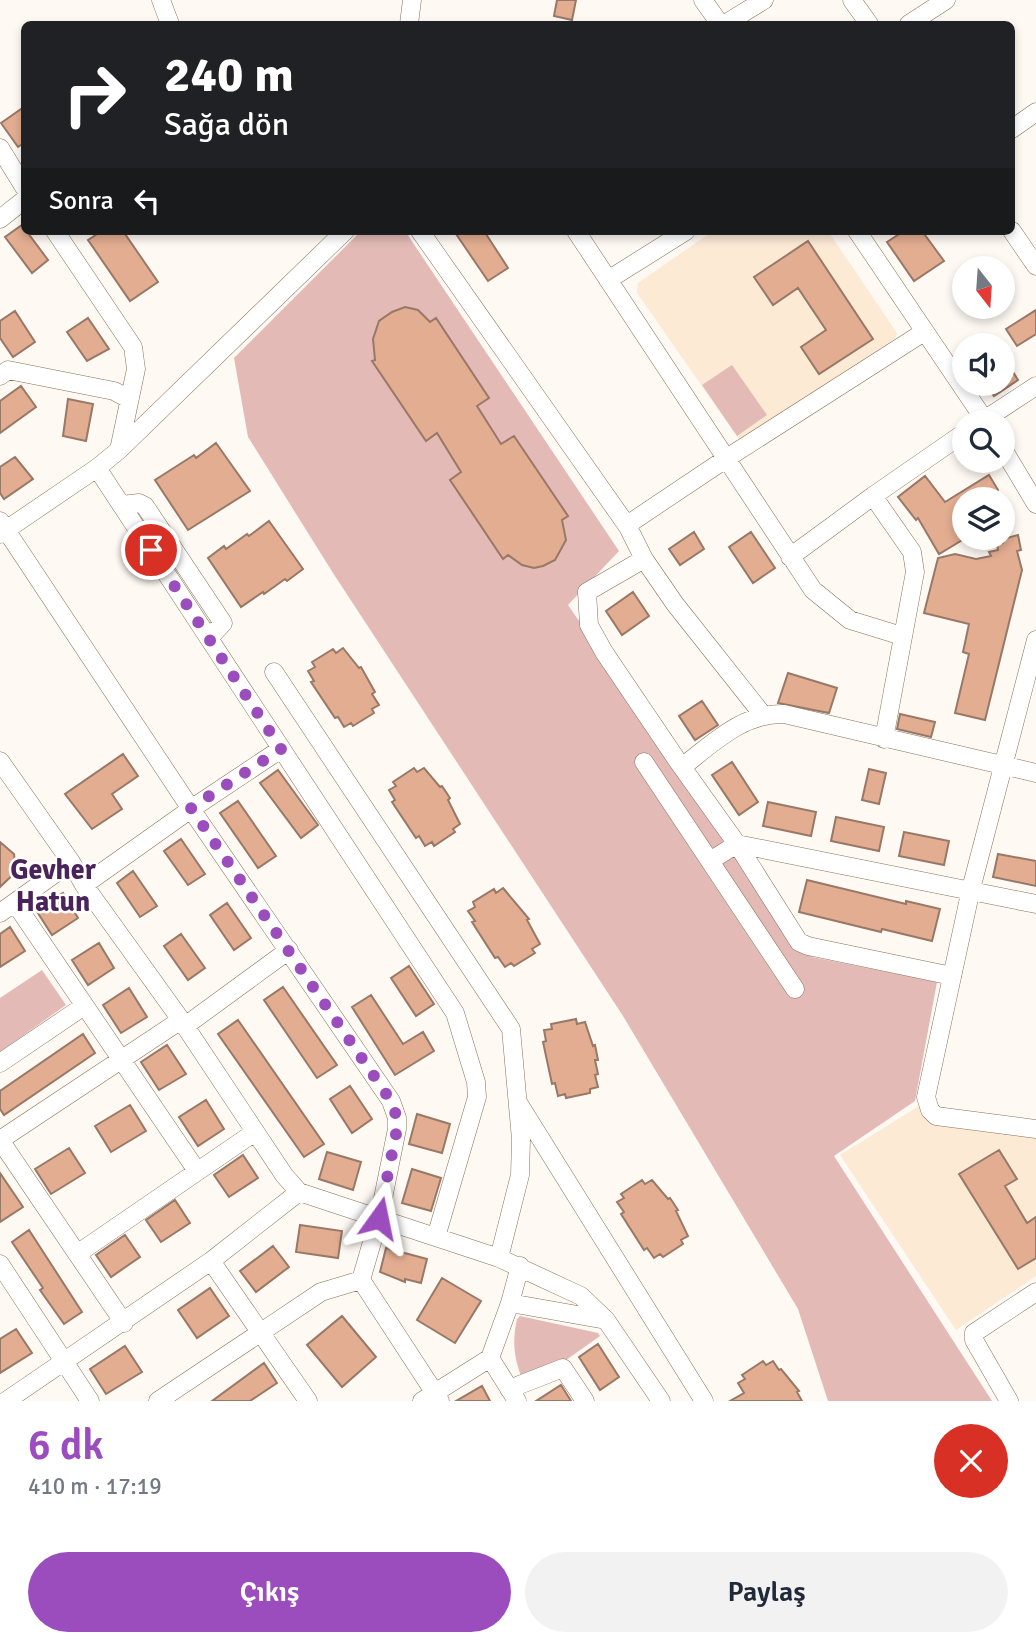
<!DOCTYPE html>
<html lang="tr">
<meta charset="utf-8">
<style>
body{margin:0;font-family:Signika,sans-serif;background:#f2f2f3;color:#1f2937;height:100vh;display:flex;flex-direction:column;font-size:26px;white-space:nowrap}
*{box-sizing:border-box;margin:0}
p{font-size:23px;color:#747a83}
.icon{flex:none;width:38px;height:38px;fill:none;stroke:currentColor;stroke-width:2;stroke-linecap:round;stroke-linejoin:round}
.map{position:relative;height:1401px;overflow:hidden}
.sheet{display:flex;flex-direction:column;background:#fff;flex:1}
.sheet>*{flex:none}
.hud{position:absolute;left:21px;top:21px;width:994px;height:214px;border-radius:10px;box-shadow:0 4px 10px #0003;background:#202124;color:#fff;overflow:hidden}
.needle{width:46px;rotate:163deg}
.tools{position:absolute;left:952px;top:256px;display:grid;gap:14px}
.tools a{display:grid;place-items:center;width:63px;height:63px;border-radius:50%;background:#fff;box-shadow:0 4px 10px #0003;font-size:35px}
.pin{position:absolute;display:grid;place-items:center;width:60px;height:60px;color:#fff;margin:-30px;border:4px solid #fff;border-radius:50%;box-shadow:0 2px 7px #0007}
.me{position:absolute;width:77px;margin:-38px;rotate:12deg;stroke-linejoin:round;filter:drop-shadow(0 0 5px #0008)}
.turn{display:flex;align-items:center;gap:24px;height:147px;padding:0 28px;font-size:32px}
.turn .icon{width:91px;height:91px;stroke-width:2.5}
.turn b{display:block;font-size:49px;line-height:60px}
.then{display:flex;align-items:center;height:66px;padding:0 28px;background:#0003;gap:14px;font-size:26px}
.round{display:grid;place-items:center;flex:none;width:74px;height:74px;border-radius:37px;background:#f2f2f3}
.summary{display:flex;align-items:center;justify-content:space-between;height:119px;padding:0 28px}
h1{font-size:42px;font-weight:600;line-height:52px;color:#9b4dbd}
.cta{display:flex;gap:14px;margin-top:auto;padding:14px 28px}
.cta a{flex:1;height:80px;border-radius:42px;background:#9b4dbd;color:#fff;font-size:28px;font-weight:600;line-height:80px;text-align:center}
.cta a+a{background:#f2f2f3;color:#1f2937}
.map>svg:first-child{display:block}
.built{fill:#fcead5}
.green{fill:#e3bab6}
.building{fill:#e3ad91;stroke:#987867;stroke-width:2}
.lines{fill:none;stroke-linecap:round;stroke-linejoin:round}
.minor-casing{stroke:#877257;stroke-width:19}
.minor{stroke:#fff;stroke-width:18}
.route{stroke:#9b4dbd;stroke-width:12;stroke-dasharray:0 21.6}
.labels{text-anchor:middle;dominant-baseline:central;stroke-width:5;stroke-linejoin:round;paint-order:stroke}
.district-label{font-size:28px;font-weight:bold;fill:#49235a;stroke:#fff}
</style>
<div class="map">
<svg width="1036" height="1401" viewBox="0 0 1036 1401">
<rect width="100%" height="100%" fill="#fef9f3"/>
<path class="built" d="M713 231H828L897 333 895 339 741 442 637 293 638 283Z
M919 1106 932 1123 1036 1138V1276L956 1330 840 1155Z"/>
<path class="green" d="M361 231H405L619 551 568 605 812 957 937 982 915 1101 834 1156 992 1401H828L798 1309 623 1016 333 573 248 437 234 358Z
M732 365 767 415 737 436 702 385Z
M42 970 66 1005 0 1052V998Z
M520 1316 598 1333 600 1336 552 1370 522 1379C514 1357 512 1342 517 1319Z"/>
<path class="building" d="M557 0H576L572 20 554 16Z
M24 107V143L18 147 1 123Z
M22 225 48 260 32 273 5 237Z
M102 231H123L158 282 130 301 88 240Z
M454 231H484L508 268 488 281Z
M904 231H922L944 261 914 281 887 242Z
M808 241 873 339 819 374 801 347 826 330 798 288 773 305 754 277Z
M405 307 418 310 430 322 436 318 489 398 477 406 501 444 514 436 568 516 562 520 566 540 555 560 543 566 534 568 522 565 508 555 503 559 450 480 461 472 437 433 426 441 372 361 375 360 373 339 379 321 392 312Z
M1036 310V334L1017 346 1006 329Z
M15 311 35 342 13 357 0 338V321Z
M88 318 109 349 87 361 67 332Z
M1003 356 1018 380 994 396 985 383H1003Z
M21 386 36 407 0 433V401Z
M68 399 93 404 86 441 63 436Z
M216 443 250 491 188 530 155 480 194 455 196 458Z
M15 457 33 479 4 499 0 493V467Z
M989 475 998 490 985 499H964V539L939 554 918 518 916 520 898 497 925 476 945 502Z
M269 521 303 569 287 581 285 579 264 594 263 592 241 607 208 558 224 546 226 549 247 534 249 536Z
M694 532 704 549 680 565 669 549Z
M751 532 775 568 753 583 729 547Z
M1018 535 1021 550 1017 551 1022 570 985 720 955 713 969 654 963 652 969 624 924 613 938 558 955 554 976 559 991 556 989 552 998 550 997 544 1003 543V539Z
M633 592 649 616 622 635 606 611Z
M343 648 359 668 361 667 375 692 372 694 379 705 372 709 374 713 353 726 351 723 344 727 338 717 335 718 311 682 314 681 308 671 315 667 312 662 333 649 336 653Z
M788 673 837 688 829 713 778 703Z
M702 701 718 725 695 740 679 716Z
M900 714 935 722 931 737 897 729Z
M123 754 138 776 112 794 122 809 92 829 65 794Z
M732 762 758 802 739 815 712 775Z
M414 768 417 772 424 768 440 787 442 786 450 798 448 800 460 824 453 829 455 832 434 846 432 842 425 846 419 836 416 838 392 802 395 800 389 790 396 786 393 782Z
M869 769 886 773 879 804 862 800Z
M278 770 318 825 301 838 260 783Z
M238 801 276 856 258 868 220 813Z
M768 802 816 812 811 836 763 826Z
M836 817 884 827 879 851 831 841Z
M904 832 949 841 944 865 899 856Z
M181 839 205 874 188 885 164 851Z
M0 842 14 854 15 862 20 868 0 887Z
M998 854 1036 861V886L993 877Z
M133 871 157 906 140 917 117 883Z
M807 880 906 904V901L940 909 932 941 882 929 881 932 799 912Z
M503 888 529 919 527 920 540 944 532 949 535 953 514 966 511 963 505 967 498 957 495 958 472 922 475 921 468 911 475 907 473 902 494 889 496 893Z
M63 893 78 918 52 935 36 910Z
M227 903 251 938 234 950 210 915Z
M10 927 25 951 0 967V934Z
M181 934 205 968 188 980 164 946Z
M99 943 114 968 88 985 72 960Z
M409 966 434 1004 416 1016 391 978Z
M283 987 337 1065 317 1078 264 1000Z
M129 988 147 1017 121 1033 103 1005Z
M371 995 403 1044 423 1032 434 1051 395 1075 352 1007Z
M576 1019 577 1024 585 1022 593 1046 595 1045 598 1060H595L598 1074 595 1075 598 1087 590 1089V1093L566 1098 565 1094 558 1096 555 1083 552 1084 543 1042 546 1041 544 1030 552 1029 551 1024Z
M238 1020 324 1144 304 1157 218 1034Z
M83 1034 95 1053 4 1115 0 1109V1091Z
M167 1045 186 1074 159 1090 141 1062Z
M350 1086 372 1119 352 1133 330 1099Z
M206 1100 224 1129 198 1146 179 1117Z
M130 1105 146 1131 111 1152 95 1126Z
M417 1114 450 1124 442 1153 409 1144Z
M69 1148 85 1173 51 1194 35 1169Z
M999 1150 1017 1179 1005 1186 1027 1223 1036 1217V1258L1018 1269 959 1174Z
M327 1152 361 1162 353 1190 319 1179Z
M243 1155 258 1178 229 1197 214 1175Z
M412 1169 441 1178 431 1211 402 1203Z
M0 1173 23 1207 0 1222Z
M642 1180 645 1184 652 1180 668 1199 670 1198 678 1210 676 1211 688 1236 681 1240 683 1244 663 1257 660 1254 654 1258 647 1248 644 1250 621 1214 624 1212 617 1202 624 1198 621 1194Z
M175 1200 190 1223 161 1242 146 1220Z
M300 1225 342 1231 338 1258 296 1252Z
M29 1230 82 1312 64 1324 40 1290 43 1288 12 1242Z
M125 1235 140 1257 111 1277 96 1255Z
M273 1246 289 1267 256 1292 240 1271Z
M386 1248 427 1259 421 1283 405 1279V1282L380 1272Z
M442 1278 481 1301 455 1343 417 1320Z
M210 1288 229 1316 197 1338 178 1310Z
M342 1316 376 1357 342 1387 307 1345Z
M16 1329 32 1353 0 1373V1339Z
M598 1344 619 1377 600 1390 579 1357Z
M125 1346 142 1372 106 1394 90 1369Z
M763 1361 766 1365 773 1361 779 1370 781 1369 799 1391 797 1392 802 1401H730L744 1393 738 1383 745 1379 742 1375Z
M264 1363 277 1383 250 1401H212Z
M561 1385 571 1401H536Z
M482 1386 490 1401H456Z"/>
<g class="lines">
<defs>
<path id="minor" d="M161 0 170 24
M703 0 720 24
M852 0 869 24
M409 24 412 0
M725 24 764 0
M909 24 946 0
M1012 129 1036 112
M0 148 24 187
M0 219 24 200
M420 231 628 527
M576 231 813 590 850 620 902 636
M857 231 986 422
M1012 231 1036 266
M608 280 686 231
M0 376 8 370 114 391 129 399
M981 422 1036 386
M1003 449 1036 504
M119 450 345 231
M97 468 455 1013 476 1082 477 1097 436 1237
M122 505 139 503 145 506 223 623 209 638
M0 521 191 809 391 1101 397 1118V1129L379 1218 361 1280
M0 534 97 468 119 450 136 369 133 347 55 231
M790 557 873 496
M644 559 627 525 727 458 924 332
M1036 640 971 889 926 1097 930 1110 936 1116 1036 1129
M274 672 511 1029 521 1139 520 1175 499 1258
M763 715 675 604 644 559 587 592 589 625 604 652 677 760 737 844 1036 904
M884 739 915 572 912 552 873 496 964 433
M0 761 71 862 84 885 181 1020 284 1175 299 1192 499 1258 581 1296 606 1320 661 1401
M644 762 795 989
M682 767C713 743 743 713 784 714L1036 773
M710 861 737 844 799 942 808 946 952 976
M84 885 191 809 281 749
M15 903 197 1171
M0 913 71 862
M185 1026 289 950
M0 1063 84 1006
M519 1104 704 1401
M77 1254 255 1132
M211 1261 308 1401
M0 1264 90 1401
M510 1303 606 1320
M124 1323 0 1140 181 1020
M490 1358 510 1303 520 1266
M509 1389 563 1368 585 1401
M6 1401 211 1261 299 1192
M158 1401 321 1292 361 1280 440 1401
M422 1401 490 1358 517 1401
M1009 1401 974 1340V1333L1036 1292"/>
</defs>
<use href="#minor" class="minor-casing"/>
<use href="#minor" class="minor"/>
</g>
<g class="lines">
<path class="route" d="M151 550 281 749 191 808 391 1101 397 1118V1129L379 1218"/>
</g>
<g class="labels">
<g class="district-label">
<text x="53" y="870">Gevher<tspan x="53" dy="32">Hatun</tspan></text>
</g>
</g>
</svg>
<div class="tools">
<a><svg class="needle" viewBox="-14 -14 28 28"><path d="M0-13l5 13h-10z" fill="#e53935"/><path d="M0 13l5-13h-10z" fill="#747a83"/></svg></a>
<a><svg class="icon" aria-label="sound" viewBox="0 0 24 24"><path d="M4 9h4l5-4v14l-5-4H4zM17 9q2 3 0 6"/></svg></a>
<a><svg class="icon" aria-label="search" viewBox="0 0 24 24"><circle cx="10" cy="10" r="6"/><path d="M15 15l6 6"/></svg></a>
<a><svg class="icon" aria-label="layers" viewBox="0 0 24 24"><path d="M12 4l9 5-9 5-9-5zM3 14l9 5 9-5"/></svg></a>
</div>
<div class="pin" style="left:151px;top:550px;background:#d93025"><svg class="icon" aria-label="arrive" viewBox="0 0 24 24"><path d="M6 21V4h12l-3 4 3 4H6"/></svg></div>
<svg class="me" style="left:379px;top:1218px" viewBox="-20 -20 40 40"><path d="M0-17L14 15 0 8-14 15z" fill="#9b4dbd" stroke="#fff" stroke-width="4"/></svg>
<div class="hud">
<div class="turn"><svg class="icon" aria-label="right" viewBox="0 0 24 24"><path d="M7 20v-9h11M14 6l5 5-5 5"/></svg><div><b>240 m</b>Sağa dön</div></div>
<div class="then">Sonra<svg class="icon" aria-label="left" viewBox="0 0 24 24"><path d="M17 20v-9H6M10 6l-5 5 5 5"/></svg></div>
</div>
</div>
<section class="sheet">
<div class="summary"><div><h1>6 dk</h1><p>410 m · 17:19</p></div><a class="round" style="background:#d93025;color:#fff"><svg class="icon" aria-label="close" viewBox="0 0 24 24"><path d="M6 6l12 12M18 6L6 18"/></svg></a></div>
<div class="cta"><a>Çıkış</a><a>Paylaş</a></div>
</section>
